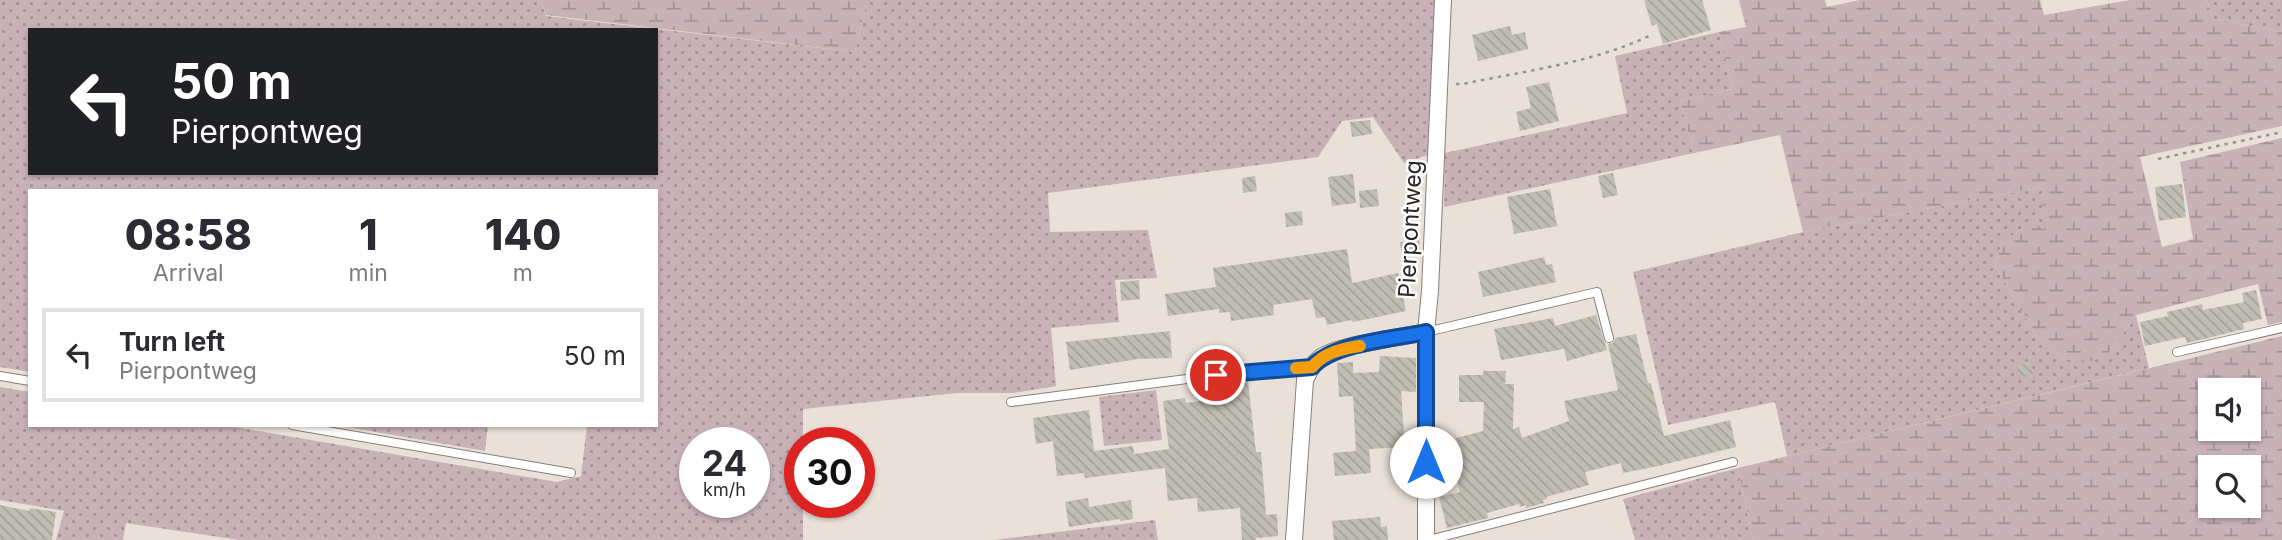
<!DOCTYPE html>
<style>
body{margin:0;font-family:Inter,sans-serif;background:#f2f2f3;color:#2b2b33;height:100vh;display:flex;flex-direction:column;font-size:26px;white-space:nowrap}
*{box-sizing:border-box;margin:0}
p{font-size:23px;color:#7c7c81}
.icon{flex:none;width:38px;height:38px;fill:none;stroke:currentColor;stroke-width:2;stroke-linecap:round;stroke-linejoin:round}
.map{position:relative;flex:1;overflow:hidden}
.side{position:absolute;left:28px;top:189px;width:630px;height:238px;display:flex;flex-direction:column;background:#fff;border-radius:0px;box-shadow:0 2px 5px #0004}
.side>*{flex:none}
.banner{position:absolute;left:28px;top:28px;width:630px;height:147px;border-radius:0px;box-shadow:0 2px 5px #0004;background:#202124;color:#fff;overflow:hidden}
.controls{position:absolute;left:2198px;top:378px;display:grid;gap:14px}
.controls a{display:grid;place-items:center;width:63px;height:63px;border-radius:0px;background:#fff;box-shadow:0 2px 5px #0004;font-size:35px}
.speed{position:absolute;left:679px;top:427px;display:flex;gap:14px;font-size:35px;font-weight:700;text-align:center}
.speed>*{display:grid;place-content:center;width:91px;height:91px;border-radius:50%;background:#fff;box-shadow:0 2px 5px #0004;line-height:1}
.speed small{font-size:18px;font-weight:400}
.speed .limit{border:10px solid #d22;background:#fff;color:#111}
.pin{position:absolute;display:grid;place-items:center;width:60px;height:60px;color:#fff;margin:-30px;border:4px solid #fff;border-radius:50%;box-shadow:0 2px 7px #0007}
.me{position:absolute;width:77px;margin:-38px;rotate:0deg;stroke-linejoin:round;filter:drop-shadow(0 0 5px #0008)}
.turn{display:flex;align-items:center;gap:24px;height:147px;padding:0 28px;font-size:32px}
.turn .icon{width:91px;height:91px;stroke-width:2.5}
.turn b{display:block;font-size:49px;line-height:60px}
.eta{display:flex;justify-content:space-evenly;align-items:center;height:119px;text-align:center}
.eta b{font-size:42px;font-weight:800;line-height:49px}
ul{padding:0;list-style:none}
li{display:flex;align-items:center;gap:21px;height:94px;margin:0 14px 10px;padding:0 14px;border:4px solid #e1e1e2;border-radius:0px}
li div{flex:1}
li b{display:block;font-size:26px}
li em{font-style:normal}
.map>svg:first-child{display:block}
.green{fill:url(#green-dots);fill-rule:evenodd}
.wetland{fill:url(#wetland-marsh);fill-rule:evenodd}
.building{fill:url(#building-back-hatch)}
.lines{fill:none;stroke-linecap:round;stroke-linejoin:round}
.lane-casing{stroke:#887f78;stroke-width:10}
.street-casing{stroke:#887f78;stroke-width:18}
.path{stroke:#9a948e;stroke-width:2.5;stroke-dasharray:3.5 5;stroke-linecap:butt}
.lane{stroke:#fff;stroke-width:8}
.street{stroke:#fff;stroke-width:16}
.route-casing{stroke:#114b97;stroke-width:18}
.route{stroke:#1a73e8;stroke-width:12}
.slow{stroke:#f59e0b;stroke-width:12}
.labels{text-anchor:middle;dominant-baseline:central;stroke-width:5;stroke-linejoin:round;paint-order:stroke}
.street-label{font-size:23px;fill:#282522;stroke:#fff}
</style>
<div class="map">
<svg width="2282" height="540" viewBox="0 0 2282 540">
<defs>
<pattern id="green-dots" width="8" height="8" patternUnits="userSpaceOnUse" patternTransform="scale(1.75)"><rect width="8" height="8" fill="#c8b2b8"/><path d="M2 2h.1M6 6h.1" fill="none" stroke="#a29195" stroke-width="1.8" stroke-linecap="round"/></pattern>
<pattern id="wetland-marsh" width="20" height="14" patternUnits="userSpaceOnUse" patternTransform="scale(1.75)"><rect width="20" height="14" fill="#c8b2b8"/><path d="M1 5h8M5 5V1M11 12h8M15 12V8" fill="none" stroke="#a29195"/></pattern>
<pattern id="building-back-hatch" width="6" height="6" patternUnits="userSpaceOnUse" patternTransform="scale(1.75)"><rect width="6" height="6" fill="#c0bdb3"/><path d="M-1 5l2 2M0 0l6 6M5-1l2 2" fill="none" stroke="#a5a29a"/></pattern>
</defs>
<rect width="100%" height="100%" fill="#e9e0d8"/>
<path class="green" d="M0 0H541L546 16 855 52 867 0H1438L1428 155 1404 163 1373 117 1342 121 1318 157 1048 193 1050 232 1148 230 1157 278 1115 280 1119 322 1051 328 1056 386 1014 393H957L803 409V443H800V502H803V540H239L126 523 123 540H56L64 511 0 500V387L30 392V425H223L557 482 581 476 587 425H656V191H30V372L0 367ZM30 30H656V173H30ZM695 443H754V502H695Z
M2207 0H2282V32L2213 19Z
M1719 32 1733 89 1680 101 1694 153 1444 207 1445 153 1627 113 1615 56Z
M2042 187 2045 231 2031 222 2002 243 1995 265 2040 342 2065 360 2108 354 2136 315 2149 368 1787 456 1775 402 1668 425 1633 272 1803 232Z
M1156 390 1162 440 1104 446 1099 397Z
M336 425H488L485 451Z
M1738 468 1753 540H1635L1623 499Z
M1155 520 1158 540H994Z"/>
<path class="wetland" d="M541 0H867L855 52 546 15Z
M1739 0H1825L1827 7 1860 0H2040L2044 15 2130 0H2207L2213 19 2282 32V126L2140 157 2162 247 2193 239 2180 162 2282 138V322L2268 325 2258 284 2136 315 2108 354 2093 361 2065 360 2040 342 1995 265 2002 243 2032 221 2044 230 2042 187 1803 232 1780 135 1694 153 1680 101 1733 89 1719 32 1746 27Z
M2282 336V540H1753L1738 468ZM2210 390H2249V429H2210ZM2210 467H2249V506H2210Z"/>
<path class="building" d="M1644 0H1702L1711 30 1663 44 1657 24 1652 26Z
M1510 26 1512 35 1525 32 1528 49 1478 61 1472 35Z
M1549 82 1559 121 1520 131 1516 112 1531 108 1526 87Z
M1370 120 1372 134 1352 137 1350 122Z
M1613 173 1618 195 1603 198 1598 176Z
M1353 174 1356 203 1332 206 1328 177Z
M1255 176 1257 191 1243 193 1242 178Z
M2182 184 2186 217 2159 221 2155 187Z
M1377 189 1379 206 1360 208 1359 191Z
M1550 189 1557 226 1514 234 1507 197Z
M1302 211 1303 225 1286 227 1285 213Z
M1419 240 1420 254 1402 256 1400 242Z
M1347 249 1352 283 1398 273 1406 311 1353 322 1352 320 1327 325 1325 317 1316 318 1312 299 1273 305 1274 315 1231 321 1230 312 1219 313V309L1168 316 1165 294 1216 287 1213 268Z
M1544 257 1546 265 1552 264 1556 282 1483 297 1478 272Z
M1139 280 1140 299 1121 301 1120 282Z
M2256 290 2262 319 2243 323 2244 329 2187 343 2185 337 2145 346 2140 322 2168 316 2167 312 2202 304 2203 310 2244 302 2242 293Z
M1596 315 1607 350 1567 361 1564 349 1501 360 1494 329 1553 318 1555 326Z
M1170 331 1172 358 1138 359 1070 370 1066 342Z
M1636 334 1648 383H1651L1664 436 1730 420 1736 447 1658 466 1623 473 1621 463 1585 472 1589 485 1546 497 1547 499 1543 500 1544 503 1526 508V505L1520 507 1519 504 1487 513 1488 518 1447 528 1439 497 1460 492 1451 458 1460 455 1456 438 1483 431 1484 402H1459V375H1483V371H1506L1505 384H1514L1513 429 1519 427 1522 438 1569 421 1564 401 1618 390 1608 344 1613 343 1615 338Z
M1380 356 1416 358V392L1401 391 1405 447 1369 449 1371 473 1335 476 1333 453 1356 451 1353 396 1339 397 1337 363 1353 362V373L1379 372Z
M2028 361 2034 373 2022 378 2016 367Z
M1248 382 1256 452H1261L1266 515 1277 514 1278 536 1256 538V540H1242L1240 508 1198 512 1197 498 1168 501 1165 468 1085 478 1084 473 1057 476 1053 441 1036 444 1033 418 1089 410 1094 451 1133 446 1134 454 1169 449 1163 401 1185 398 1186 403 1221 398 1220 386Z
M1088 498 1089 507 1131 500 1133 519 1120 521V519L1069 527 1065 502Z
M0 505 29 511 30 508 56 512 52 540H0Z
M1380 517 1381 527 1387 526 1388 540H1334L1332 521Z"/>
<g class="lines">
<defs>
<path id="lane" d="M1426 332 1597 292 1609 338
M2177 352 2282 328
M0 376 30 381
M1011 402 1240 372 1311 367
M292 425 571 473
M1429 540 1733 462"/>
<path id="street" d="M1294 540 1305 380C1309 372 1313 363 1320 358 1336 345 1403 337 1426 332L1430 291 1443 0
M1426 540V332"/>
</defs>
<use href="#lane" class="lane-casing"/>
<use href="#street" class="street-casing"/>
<path class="path" d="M1456 84H1463C1524 71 1592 63 1649 36
M2158 159 2282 132"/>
<use href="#lane" class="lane"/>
<use href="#street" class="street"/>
</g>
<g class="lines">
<defs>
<path id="route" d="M1216 375 1312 367C1333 343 1395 339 1426 332V462"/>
</defs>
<use href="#route" class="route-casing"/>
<use href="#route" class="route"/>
<path class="slow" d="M1296 368 1312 367C1325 352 1341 349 1360 346"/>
</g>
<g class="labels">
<g class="street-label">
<text transform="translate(1410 229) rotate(-87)">Pierpontweg</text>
</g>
</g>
</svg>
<div class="controls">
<a><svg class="icon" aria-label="sound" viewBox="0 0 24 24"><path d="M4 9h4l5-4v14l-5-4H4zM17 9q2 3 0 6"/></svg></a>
<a><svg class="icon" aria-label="search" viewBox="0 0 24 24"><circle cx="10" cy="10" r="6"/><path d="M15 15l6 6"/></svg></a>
</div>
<div class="speed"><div>24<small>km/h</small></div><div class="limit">30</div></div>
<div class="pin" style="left:1216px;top:375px;background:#d93025"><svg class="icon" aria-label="arrive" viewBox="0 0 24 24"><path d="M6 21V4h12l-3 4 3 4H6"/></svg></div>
<svg class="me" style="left:1426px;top:462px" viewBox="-20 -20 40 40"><circle r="19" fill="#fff"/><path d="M0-13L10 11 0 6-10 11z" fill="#1a73e8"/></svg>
<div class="banner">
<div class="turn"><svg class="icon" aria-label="left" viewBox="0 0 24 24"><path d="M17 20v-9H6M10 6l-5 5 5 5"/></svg><div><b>50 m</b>Pierpontweg</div></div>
</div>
<section class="side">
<div class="eta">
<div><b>08:58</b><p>Arrival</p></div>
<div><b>1</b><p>min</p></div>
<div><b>140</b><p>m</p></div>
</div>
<ul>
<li><svg class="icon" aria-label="left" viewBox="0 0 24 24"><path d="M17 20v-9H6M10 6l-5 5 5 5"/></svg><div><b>Turn left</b><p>Pierpontweg</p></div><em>50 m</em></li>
</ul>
</section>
</div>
